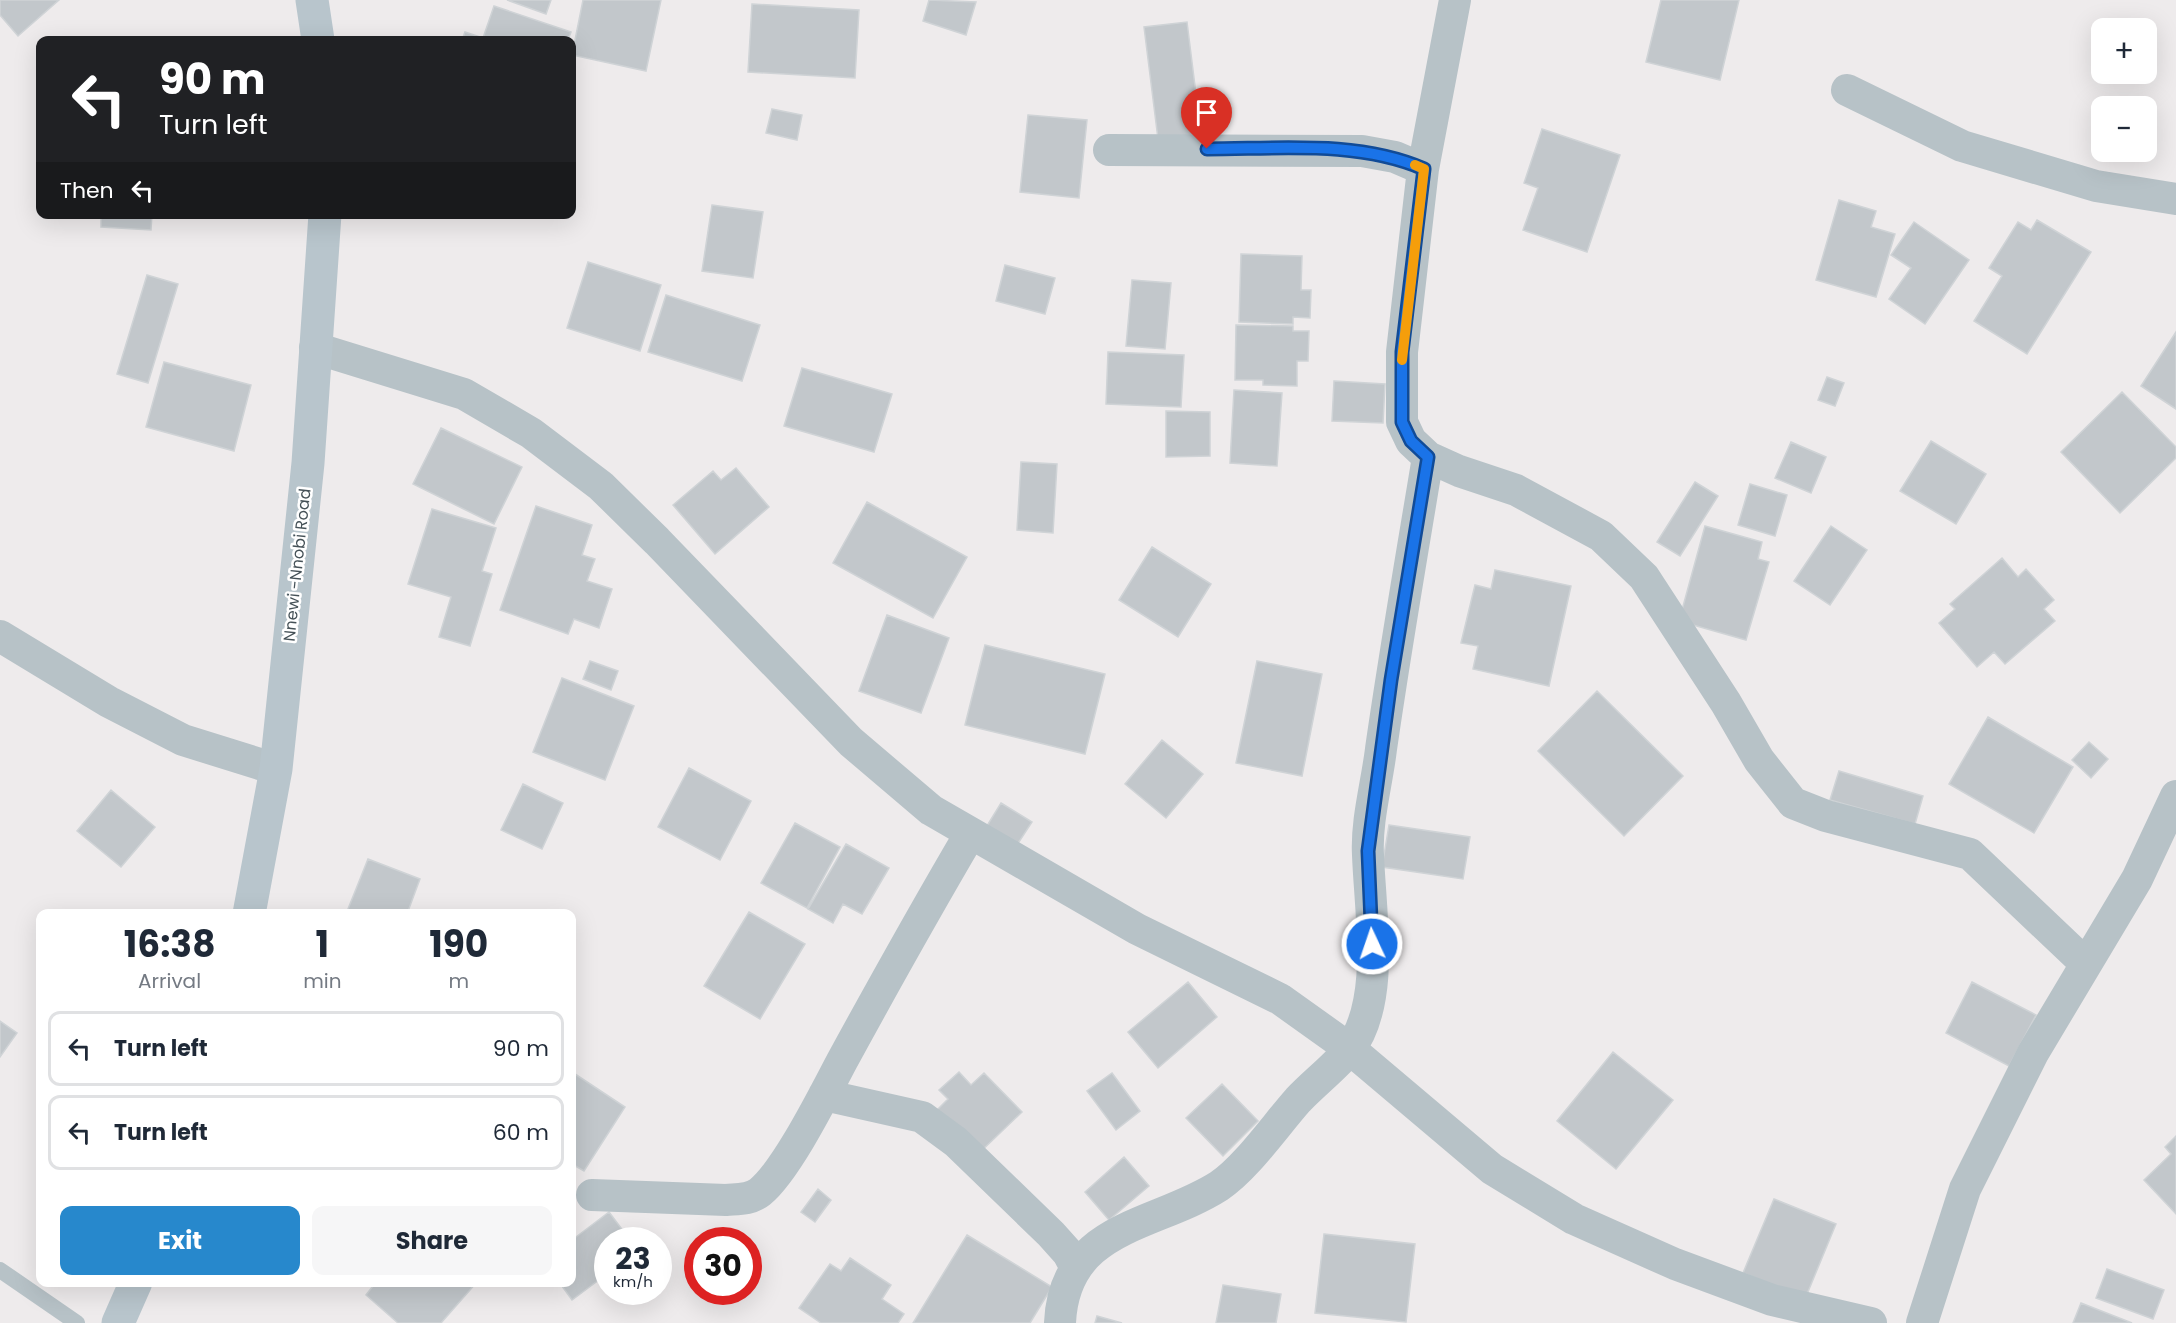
<!DOCTYPE html>
<meta charset="utf-8">
<style>
body{margin:0;font-family:Poppins,sans-serif;background:#f6f6f7;color:#1f2937;height:100vh;display:flex;flex-direction:column;font-size:22px;white-space:nowrap}
*{box-sizing:border-box;margin:0}
p{font-size:20px;color:#747a83}
.icon{flex:none;width:33px;height:33px;fill:none;stroke:currentColor;stroke-width:2;stroke-linecap:round;stroke-linejoin:round}
.map{position:relative;flex:1;overflow:hidden}
.drawer{position:absolute;left:36px;top:909px;width:540px;height:378px;display:flex;flex-direction:column;background:#fff;border-radius:12px;box-shadow:0 6px 24px #0002}
.drawer>*{flex:none}
.hud{position:absolute;left:36px;top:36px;width:540px;height:183px;border-radius:12px;box-shadow:0 6px 24px #0002;background:#202124;color:#fff;overflow:hidden}
.buttons{position:absolute;left:2091px;top:18px;display:grid;gap:12px}
.buttons a{display:grid;place-items:center;width:66px;height:66px;border-radius:12px;background:#fff;box-shadow:0 6px 24px #0002;font-size:30px}
.speed{position:absolute;left:594px;top:1227px;display:flex;gap:12px;font-size:30px;font-weight:700;text-align:center}
.speed>*{display:grid;place-content:center;width:78px;height:78px;border-radius:50%;background:#fff;box-shadow:0 6px 24px #0002;line-height:1}
.speed small{font-size:15px;font-weight:400}
.speed .limit{border:9px solid #d22;background:#fff;color:#111}
.pin{position:absolute;display:grid;place-items:center;width:51px;height:51px;color:#fff;margin:-62px -26px;border-radius:50% 50% 50% 0;rotate:-45deg;box-shadow:0 0 6px #0007}
.pin .icon{rotate:45deg}
.me{position:absolute;width:66px;margin:-33px;rotate:357deg;stroke-linejoin:round;filter:drop-shadow(0 0 4px #0008)}
.turn{display:flex;align-items:center;gap:21px;height:126px;padding:0 24px;font-size:27px}
.turn .icon{width:78px;height:78px;stroke-width:2.5}
.turn b{display:block;font-size:42px;line-height:51px}
.then{display:flex;align-items:center;height:57px;padding:0 24px;background:#0003;gap:12px;font-size:22px}
.eta{display:flex;justify-content:space-evenly;align-items:center;height:102px;text-align:center}
.eta b{font-size:36px;font-weight:700;line-height:42px}
.cta{display:flex;gap:12px;margin-top:auto;padding:12px 24px}
.cta a{flex:1;height:69px;border-radius:12px;background:#2788cc;color:#fff;font-size:24px;font-weight:700;line-height:69px;text-align:center}
.cta a+a{background:#f6f6f7;color:#1f2937}
ul{padding:0;list-style:none}
li{display:flex;align-items:center;gap:18px;height:75px;margin:0 12px 9px;padding:0 12px;border:3px solid #e0e1e3;border-radius:12px}
li div{flex:1}
li b{display:block;font-size:22px}
li em{font-style:normal}
.map>svg:first-child{display:block}
.building{fill:#c2c7cb;stroke:#cfd3d6;stroke-width:1.5}
.lines{fill:none;stroke-linecap:round;stroke-linejoin:round}
.lane{stroke:#b7c2c7;stroke-width:16}
.street{stroke:#b7c2c7;stroke-width:32}
.secondary{stroke:#b8c5cc;stroke-width:33}
.route-casing{stroke:#114b97;stroke-width:15}
.route{stroke:#1a73e8;stroke-width:10}
.slow{stroke:#f59e0b;stroke-width:10}
.labels{text-anchor:middle;dominant-baseline:central;stroke-width:5;stroke-linejoin:round;paint-order:stroke}
.street-label{font-size:16px;fill:#455157;stroke:#fff}
</style>
<div class="map">
<svg width="2176" height="1323" viewBox="0 0 2176 1323">
<rect width="100%" height="100%" fill="#eeebec"/>
<path class="building" d="M0 0H59L18 36 0 15Z
M507 0H551L546 14Z
M583 0H661L646 71 572 55Z
M929 0 976 2 966 35 923 21Z
M1661 0H1739L1720 80 1646 62Z
M752 4 859 10 855 78 748 72Z
M494 6 571 32 568 40H462L465 32 483 38Z
M1187 22 1201 134 1158 139 1144 27Z
M772 109 802 115 797 140 766 133Z
M1028 115 1087 120 1079 198 1020 192Z
M1542 129 1620 155 1587 252 1523 230 1538 188 1524 183Z
M1839 200 1876 211 1871 227 1895 234 1876 297 1816 280Z
M712 205 763 212 753 278 702 271Z
M101 214H152L151 230 101 227Z
M2037 220 2091 252 2027 354 1974 321 2002 276 1989 268 2018 222 2031 230Z
M1914 222 1969 260 1925 324 1889 299 1911 268 1891 255Z
M1241 254 1302 256 1301 290H1311L1310 318 1293 317V324L1239 322Z
M588 262 661 285 640 351 567 328Z
M1005 265 1055 278 1045 314 996 301Z
M147 275 178 284 148 383 117 374Z
M1132 280 1171 283 1165 349 1126 346Z
M666 295 760 325 742 381 648 352Z
M1236 325 1293 326V331H1309L1308 361H1297V386L1263 385V380H1235Z
M2176 332V409L2141 386Z
M1108 352 1184 355 1181 407 1106 404Z
M164 362 251 385 234 451 146 427Z
M802 368 892 394 874 452 784 426Z
M1827 377 1844 383 1835 406 1818 400Z
M1334 381 1385 384 1383 423 1332 421Z
M1234 390 1282 393 1277 466 1230 463Z
M2122 392 2176 447V458L2120 513 2061 452Z
M1166 411 1210 412V456L1166 457Z
M441 428 522 467 494 524 413 484Z
M1931 441 1986 474 1956 524 1900 491Z
M1791 442 1826 457 1811 493 1775 478Z
M1021 462 1057 464 1053 533 1017 530Z
M736 468 769 507 715 554 673 505 713 471 721 480Z
M1695 482 1718 496 1680 556 1657 542Z
M1750 484 1787 495 1775 536 1738 525Z
M867 502 967 557 933 618 833 563Z
M536 506 592 525 582 555 595 559 587 581 612 589 599 628 574 619 568 634 500 610Z
M432 509 496 528 482 571 492 574 470 646 439 637 451 597 408 584Z
M1705 526 1762 542 1758 559 1769 562 1746 640 1679 621Z
M1831 526 1867 550 1830 605 1794 581Z
M1152 547 1211 584 1178 637 1119 600Z
M2002 558 2018 577 2026 569 2054 600 2044 609 2055 621 2005 664 1994 652 1977 667 1939 623 1955 609 1950 604Z
M1495 570 1571 586 1549 686 1473 669 1478 646 1461 643 1475 585 1491 589Z
M887 615 949 638 921 713 859 691Z
M985 645 1105 674 1085 754 965 725Z
M590 661 618 671 611 690 583 679Z
M1257 661 1322 674 1302 776 1236 763Z
M562 678 634 706 605 780 533 752Z
M1597 691 1683 776 1624 836 1538 751Z
M1988 717 2073 767 2034 833 1949 784Z
M1162 740 1203 774 1166 818 1125 784Z
M2089 742 2108 759 2091 778 2072 760Z
M689 768 751 801 720 860 658 827Z
M1839 771 1923 796 1915 824 1830 800Z
M523 784 563 803 542 849 501 830Z
M111 790 155 827 121 867 77 831Z
M1001 803 1032 822 1015 848 985 829Z
M795 823 840 847 807 908 761 883Z
M1389 825 1470 837 1463 879 1382 867Z
M846 844 889 868 862 914 843 904 833 923 808 909Z
M368 859 420 879 407 914H346Z
M749 912 805 944 760 1019 704 986Z
M1188 982 1217 1017 1158 1068 1128 1032Z
M1972 982 2036 1015 2009 1066 1946 1033Z
M0 1021 17 1033 0 1057Z
M1613 1052 1673 1100 1616 1169 1557 1121Z
M572 1072 625 1107 584 1171 572 1164Z
M959 1072 971 1085 984 1073 1022 1112 975 1157 933 1114 948 1099 939 1090Z
M1112 1073 1140 1111 1116 1130 1087 1091Z
M1222 1084 1258 1121 1223 1156 1186 1118Z
M2176 1136V1214L2144 1180 2171 1154 2165 1147Z
M1124 1157 1149 1186 1109 1220 1085 1192Z
M818 1189 831 1200 815 1222 801 1212Z
M1774 1199 1836 1224 1805 1299 1743 1273Z
M609 1212 630 1240H608V1273L572 1300 559 1282H572V1240Z
M1324 1234 1415 1244 1406 1322 1315 1313Z
M967 1235 1052 1287 1030 1323H913Z
M850 1258 891 1285 882 1299 904 1314 898 1323H821L799 1308 830 1264 841 1271Z
M2107 1269 2164 1290 2153 1319 2096 1298Z
M376 1282H477L441 1323H398L366 1295Z
M1223 1285 1281 1294 1276 1323H1216Z
M2081 1303 2132 1323H2073Z
M1097 1316 1122 1323H1095Z"/>
<g class="lines">
<path class="lane" d="M0 1270 77 1323"/>
<path class="street" d="M1455 0 1423 169 1402 352V422L1411 441 1428 457 1459 471 1516 490 1601 536 1644 577 1726 703 1759 760 1793 803 1826 816 1970 854 2086 964
M1847 90 1962 146 2096 186 2176 199
M1109 150 1362 151 1395 157 1423 169
M315 348 464 394 531 433 601 486 657 541 851 742 931 810 1137 929 1280 999 1350 1049 1492 1169 1574 1219 1675 1264 1772 1300 1871 1323
M0 636 109 702 183 740 276 769
M824 1095 922 1117 956 1142 1051 1234 1068 1253 1076 1268
M592 1195 726 1200C738 1199 750 1200 760 1192 787 1170 825 1093 842 1061 884 984 926 909 970 834
M1060 1323C1064 1225 1155 1227 1219 1186 1246 1168 1275 1126 1298 1100 1314 1083 1334 1068 1349 1050 1386 1002 1370 913 1368 855 1366 821 1377 783 1381 749 1395 651 1412 554 1428 457
M1922 1323 1965 1189 2033 1053 2137 879 2176 796"/>
<path class="secondary" d="M312 0 318 40
M249 914 276 769 308 463 325 214
M118 1323 136 1282"/>
</g>
<g class="lines">
<defs>
<path id="route" d="M1207 149C1278 149 1357 140 1424 169L1402 352V422L1411 441 1428 457 1391 680 1368 851 1372 944"/>
</defs>
<use href="#route" class="route-casing"/>
<use href="#route" class="route"/>
<path class="slow" d="M1402 360 1424 169 1415 165"/>
</g>
<g class="labels">
<g class="street-label">
<text transform="translate(297 565) rotate(-84)">Nnewi -Nnobi Road</text>
</g>
</g>
</svg>
<div class="buttons">
<a>+</a>
<a>−</a>
</div>
<div class="speed"><div>23<small>km/h</small></div><div class="limit">30</div></div>
<div class="pin" style="left:1207px;top:149px;background:#d93025"><svg class="icon" aria-label="arrive" viewBox="0 0 24 24"><path d="M6 21V4h12l-3 4 3 4H6"/></svg></div>
<svg class="me" style="left:1372px;top:944px" viewBox="-20 -20 40 40"><circle r="17" fill="#1a73e8" stroke="#fff" stroke-width="3"/><path d="M0-11L8 9 0 5-8 9z" fill="#fff"/></svg>
<div class="hud">
<div class="turn"><svg class="icon" aria-label="left" viewBox="0 0 24 24"><path d="M17 20v-9H6M10 6l-5 5 5 5"/></svg><div><b>90 m</b>Turn left</div></div>
<div class="then">Then<svg class="icon" aria-label="left" viewBox="0 0 24 24"><path d="M17 20v-9H6M10 6l-5 5 5 5"/></svg></div>
</div>
<section class="drawer">
<div class="eta">
<div><b>16:38</b><p>Arrival</p></div>
<div><b>1</b><p>min</p></div>
<div><b>190</b><p>m</p></div>
</div>
<ul>
<li><svg class="icon" aria-label="left" viewBox="0 0 24 24"><path d="M17 20v-9H6M10 6l-5 5 5 5"/></svg><div><b>Turn left</b></div><em>90 m</em></li>
<li><svg class="icon" aria-label="left" viewBox="0 0 24 24"><path d="M17 20v-9H6M10 6l-5 5 5 5"/></svg><div><b>Turn left</b></div><em>60 m</em></li>
</ul>
<div class="cta"><a>Exit</a><a>Share</a></div>
</section>
</div>
